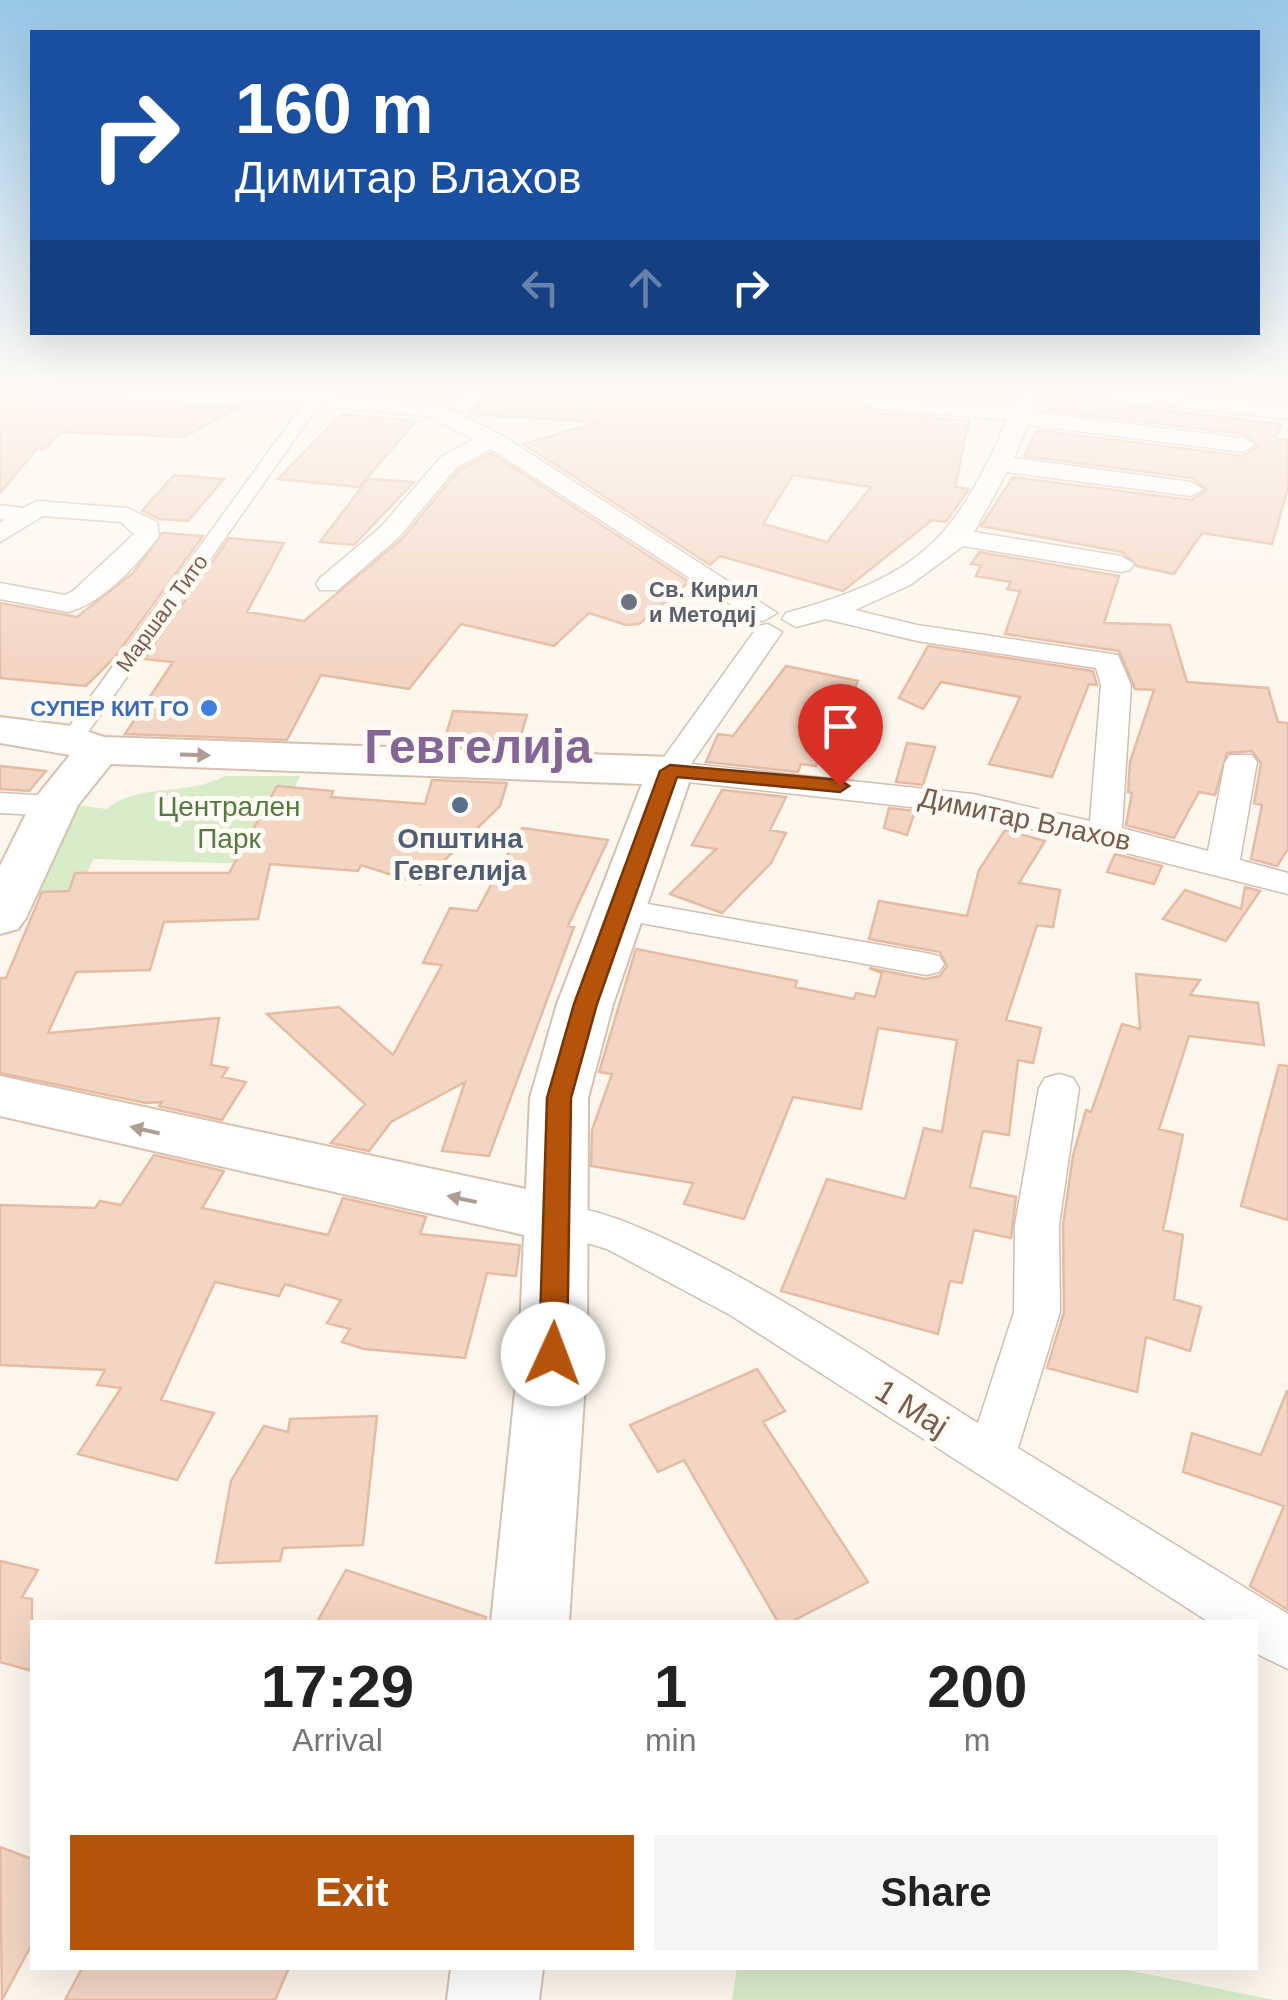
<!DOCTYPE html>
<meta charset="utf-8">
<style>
body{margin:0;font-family:Helvetica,sans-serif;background:#f6f6f6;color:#222;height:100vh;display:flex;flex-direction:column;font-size:38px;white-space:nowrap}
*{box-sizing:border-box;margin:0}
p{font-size:32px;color:#767676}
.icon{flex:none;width:55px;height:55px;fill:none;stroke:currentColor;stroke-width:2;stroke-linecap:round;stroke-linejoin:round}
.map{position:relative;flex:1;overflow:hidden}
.side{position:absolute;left:30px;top:1620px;width:1228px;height:350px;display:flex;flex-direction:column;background:#fff;border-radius:0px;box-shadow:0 10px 40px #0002}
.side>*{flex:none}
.hud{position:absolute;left:30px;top:30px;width:1230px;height:305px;border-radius:0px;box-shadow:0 10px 40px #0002;background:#1a4fa0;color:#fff;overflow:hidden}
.pin{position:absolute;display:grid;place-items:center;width:85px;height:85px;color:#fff;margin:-102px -42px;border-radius:50% 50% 50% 0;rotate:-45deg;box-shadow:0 0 10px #0007}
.pin .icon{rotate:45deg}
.me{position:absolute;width:110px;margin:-55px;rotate:2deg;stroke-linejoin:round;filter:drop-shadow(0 0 8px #0008)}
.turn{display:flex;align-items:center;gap:35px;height:210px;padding:0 40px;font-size:45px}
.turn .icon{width:130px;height:130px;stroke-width:2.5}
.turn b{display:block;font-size:70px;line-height:85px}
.lanes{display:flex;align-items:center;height:95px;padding:0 40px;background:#0003;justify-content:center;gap:50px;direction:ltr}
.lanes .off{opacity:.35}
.eta{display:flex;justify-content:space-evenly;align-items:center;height:170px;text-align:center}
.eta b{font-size:60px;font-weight:700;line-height:70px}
.button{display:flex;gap:20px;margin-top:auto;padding:20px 40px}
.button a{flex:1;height:115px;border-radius:0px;background:#b45309;color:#fff;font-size:40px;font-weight:700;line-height:115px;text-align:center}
.button a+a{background:#f6f6f6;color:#222}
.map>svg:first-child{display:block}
.green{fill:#d8ecc9}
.building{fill:#f3d5c3;stroke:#e6bba3;stroke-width:2.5;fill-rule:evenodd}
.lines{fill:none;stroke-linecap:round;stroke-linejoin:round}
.pedestrian-casing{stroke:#d1beb0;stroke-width:3}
.minor-casing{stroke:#d1beb0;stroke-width:3}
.tertiary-casing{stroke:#d1beb0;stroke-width:3}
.secondary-casing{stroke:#d6c0b0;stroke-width:4}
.pedestrian{fill:#fff;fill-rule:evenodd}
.minor{fill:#fff;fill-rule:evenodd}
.tertiary{fill:#fff;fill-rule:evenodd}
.secondary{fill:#fff;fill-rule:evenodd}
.oneway{fill:#af9d94}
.route{fill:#b45309;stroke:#753606;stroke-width:2.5}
.worship-dot{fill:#6b7280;stroke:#fffaf3;stroke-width:4}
.shop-dot{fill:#3f7fe0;stroke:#fffaf3;stroke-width:4}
.service-dot{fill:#5c6f8a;stroke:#fffaf3;stroke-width:4}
.labels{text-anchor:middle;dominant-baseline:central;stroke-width:10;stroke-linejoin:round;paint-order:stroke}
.far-worship-label{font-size:22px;font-weight:bold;fill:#5b616d;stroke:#fffaf3;text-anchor:start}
.far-street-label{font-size:22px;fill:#7a5c4d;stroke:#fffaf3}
.far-shop-label{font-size:22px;font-weight:bold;fill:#366cbe;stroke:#fffaf3;text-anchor:end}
.park-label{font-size:28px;fill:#537a41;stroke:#fffaf3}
.street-label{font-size:28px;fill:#7a5c4d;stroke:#fffaf3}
.service-label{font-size:28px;font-weight:bold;fill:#4e5e75;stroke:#fffaf3}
.near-street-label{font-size:32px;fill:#7a5c4d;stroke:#fffaf3}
.town-label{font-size:48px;font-weight:bold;fill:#846695;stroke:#fffaf3}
</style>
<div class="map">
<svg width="1288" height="2000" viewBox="0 0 1288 2000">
<rect width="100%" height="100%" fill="#fdf6ec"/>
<path class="green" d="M225 776H300L258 864 93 859 77 898 11 895 56 802 106 809C139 782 187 797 225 776Z
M737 1968H1117L1275 2000H732Z"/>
<path class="building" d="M494 388H975L973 400 868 393 861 403 876 413 969 421 955 487 969 489 946 522 932 520 843 591 720 556 710 565 523 444 599 422 470 414ZM793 475 871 487 827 542 763 524Z
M1167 388H1273L1271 399Z
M1058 389 1073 399 1281 424 1276 438 1288 440V488L1272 544 1202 533 1174 574 1137 566 1122 552 981 526 1013 477 1191 500 1207 490 1192 478 1024 456 1037 430 1243 456 1259 446 1243 434 1047 410Z
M0 399 239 407 184 437 61 432 45 449H37L0 493Z
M341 414 416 421 359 487 278 479Z
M491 453 689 582 639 624 626 625 589 613 554 646 461 624 409 689 321 675 287 740 125 734 173 662 144 659 229 538 284 543 247 612 304 621 402 539 459 470Z
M174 475 224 479 188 521 159 519 142 511Z
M368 479 414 482 354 545 320 542Z
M162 533 203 536 115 657 86 686 0 678V603L77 617 133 573Z
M979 552 1119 576 1104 623 1170 625 1187 682 1268 688 1278 722 1288 723V849L1277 866 1251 859 1262 805 1254 803 1261 763 1252 751 1227 753 1215 795 1199 792 1174 838 1126 825 1132 793 1128 792 1130 762 1154 690 1135 689 1119 651 1005 634 1020 591 1007 589 1011 582 976 576 981 565 971 564Z
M928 646 1093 671 1097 685 1089 684 1052 777 989 764 1020 697 941 682 923 709 899 698Z
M786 666 858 681 837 725 829 723 816 766 801 764 798 772 706 762 718 734 733 736Z
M453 711 527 715 517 748 443 745Z
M907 743 935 747 923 785 896 782Z
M0 766 46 771 29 791 0 789Z
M432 780 507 783 500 806 420 884 361 865 358 871 270 864 258 919 164 922 150 970 76 972 48 1033 219 1018 211 1065 228 1068 222 1077 246 1082 222 1120 159 1106 162 1102 146 1103 0 1073V978H6L42 892 69 891 75 873H229L277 786 333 791 331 797 425 804Z
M722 790 786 797 770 830 786 833 771 863 722 913 670 894 716 849 692 845Z
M889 808 915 811 907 835 884 828Z
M522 828 608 840 568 926 574 927 489 1156 442 1151 465 1082 391 1122 369 1151 331 1143 365 1104 267 1014 339 1007 393 1055 442 965 423 963 450 908 477 911Z
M1005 830 1045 841 1019 883 1060 890 1053 927 1037 925 1006 1020 1041 1028 1033 1063 1018 1060 1009 1135 983 1131 970 1187 1016 1197 1011 1238 974 1230 962 1283 950 1281 938 1334 781 1291 827 1179 905 1199 924 1128 942 1132 957 1040 878 1028 861 1109 793 1097 744 1219 684 1204 693 1183 591 1166 592 1130 612 1074 599 1072 636 949 797 981 795 987 854 999 856 993 875 997 882 973 869 968 925 979 940 976 947 966 940 952 869 939 879 901 967 916 979 870Z
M1115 854 1162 866 1154 884 1107 872Z
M1245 887 1260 891 1226 941 1163 919 1185 890 1241 909Z
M1136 974 1200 980 1190 995 1258 1003 1264 1045 1189 1036 1159 1129 1183 1135 1163 1230 1183 1235 1174 1299 1201 1307 1190 1351 1146 1337 1137 1392 1047 1368 1064 1312 1063 1225 1073 1156 1086 1110 1091 1112 1122 1024 1140 1029Z
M1279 1065 1288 1066V1220L1241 1206Z
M154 1155 224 1171 202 1208 328 1235 343 1198 426 1217 420 1234 520 1245 516 1276 487 1273 465 1358 364 1349 342 1342 350 1329 327 1323 341 1300 285 1284 279 1296 215 1282 161 1400 214 1413 177 1480 78 1454 121 1388 97 1385 105 1370 0 1365V1205L95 1208 100 1201 121 1205Z
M757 1369 785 1411 763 1422 868 1582 791 1622H778L684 1460 658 1472 630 1425Z
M1287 1391H1288V1610L1250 1586 1284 1506 1183 1472 1192 1433 1261 1455Z
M377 1416 363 1545 283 1548 280 1561 216 1563 231 1481 264 1426 288 1432 290 1419Z
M0 1561 38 1570 22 1597 32 1599V1671L0 1662Z
M346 1570 486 1617 485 1622H317Z
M0 1847 32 1859V1944L2 2000Z
M82 1968H289L275 2000H65Z"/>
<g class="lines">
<defs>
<path id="pedestrian" d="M315 394 323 399 79 745H63V735L309 396Z"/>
<path id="minor" d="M0 388 315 392 441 405 500 434 777 613 763 621 753 619 491 449 457 467 399 537 338 590H320L316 584 320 578 381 527 441 457 474 439 428 416 315 406 0 395Z
M467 388H490L470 410H454L451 405Z
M1020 388H1042L1033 412 1243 438 1255 445 1243 452 1028 425 1014 458 1191 482 1203 489 1191 496 1007 472 974 532 1121 556 1134 564 1130 570 1121 572 963 546 910 585 855 610 917 625 1118 655 1131 685 1122 828 1208 851 1225 762 1230 755H1252L1257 762 1240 860 1288 873V894L973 814 670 780 654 771 758 626 768 624 782 632 691 764 973 794 1090 821 1101 685 1096 668 917 641 826 619 796 627 782 619 786 613C919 576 954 542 1007 420L876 409 865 402 868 397 1013 407Z
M1062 388H1132L1288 405V419L1073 395Z
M37 501 127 508 157 522 159 536C138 564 102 604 68 612L0 599V583L65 595 73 591 134 534 121 522 43 516 0 542V523L4 520 0 519V505L23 508Z
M0 793 54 796 70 806 54 816 0 813Z
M620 899 926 953 939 956 944 964 939 972 926 975 608 917 602 910 608 903Z
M1059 1074 1073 1078 1079 1088 1059 1225 1060 1312 1018 1448 1288 1614V1669L1255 1653V1622H1209L730 1315 607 1249 543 1230 536 1219 543 1208C620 1184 902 1376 978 1423L1014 1312 1015 1225 1039 1088 1045 1078Z"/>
<path id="tertiary" d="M308 388H336L325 405 315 407 301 399Z"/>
<path id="secondary" d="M0 717 71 726 104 737 670 757 686 761 693 771 613 1004 588 1098 587 1354 569 1622H491L519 1354 524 1235 0 1116V1076L526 1189 530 1098 557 1004 642 784 111 764 78 805 26 918 18 929 0 934V866L32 802 70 755 0 743Z
M451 1968H543L539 2000H447Z"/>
</defs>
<use href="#pedestrian" class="pedestrian-casing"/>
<use href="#minor" class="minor-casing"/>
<use href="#tertiary" class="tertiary-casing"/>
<use href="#secondary" class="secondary-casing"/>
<use href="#pedestrian" class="pedestrian"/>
<use href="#minor" class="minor"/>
<use href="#tertiary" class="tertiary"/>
<use href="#secondary" class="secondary"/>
</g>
<defs><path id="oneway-solid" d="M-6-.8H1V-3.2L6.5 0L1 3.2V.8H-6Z" transform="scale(2.5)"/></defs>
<g class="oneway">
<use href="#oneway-solid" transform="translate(195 755) rotate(2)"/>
<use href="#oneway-solid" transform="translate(145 1130) rotate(-167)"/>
<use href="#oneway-solid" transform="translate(462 1199) rotate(-168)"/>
</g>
<linearGradient id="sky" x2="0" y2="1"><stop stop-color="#97c7e8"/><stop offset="0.58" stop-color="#fefbf6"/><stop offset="1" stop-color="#fefbf6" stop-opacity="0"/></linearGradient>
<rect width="1288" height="668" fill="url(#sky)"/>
<path class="route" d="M670 765 840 780 849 786 840 792 677 777 597 1004 571 1098 567 1354 563 1362H543L539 1354 547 1098 574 1004 660 771Z"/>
<circle class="worship-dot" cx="629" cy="602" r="10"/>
<circle class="shop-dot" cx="209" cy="708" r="10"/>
<circle class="service-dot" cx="460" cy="805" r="10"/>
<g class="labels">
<g class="far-worship-label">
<text x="649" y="589">Св. Кирил<tspan x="649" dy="25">и Методиј</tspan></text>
</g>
<g class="far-street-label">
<text transform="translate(162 613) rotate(-54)">Маршал Тито</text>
</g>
<g class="far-shop-label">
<text x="189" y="708">СУПЕР КИТ ГО</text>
</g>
<g class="park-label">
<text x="229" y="806">Централен<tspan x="229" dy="32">Парк</tspan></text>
</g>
<g class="street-label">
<text transform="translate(1025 819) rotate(12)">Димитар Влахов</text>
</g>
<g class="service-label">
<text x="460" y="838">Општина<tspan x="460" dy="32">Гевгелија</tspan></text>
</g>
<g class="near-street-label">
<text transform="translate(912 1408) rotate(32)">1 Мај</text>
</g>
<g class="town-label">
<text x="478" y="746">Гевгелија</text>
</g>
</g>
</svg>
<div class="pin" style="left:840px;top:786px;background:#d93025"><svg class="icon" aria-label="arrive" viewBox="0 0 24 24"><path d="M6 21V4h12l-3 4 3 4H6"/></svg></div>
<svg class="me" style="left:553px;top:1354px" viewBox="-20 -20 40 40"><circle r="19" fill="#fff"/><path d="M0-13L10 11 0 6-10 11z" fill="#b45309"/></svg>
<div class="hud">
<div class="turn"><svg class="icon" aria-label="right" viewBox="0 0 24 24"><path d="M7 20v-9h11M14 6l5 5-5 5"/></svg><div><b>160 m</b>Димитар Влахов</div></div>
<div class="lanes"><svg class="icon off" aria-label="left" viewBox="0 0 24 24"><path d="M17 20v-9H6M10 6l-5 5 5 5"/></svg><svg class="icon off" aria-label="ahead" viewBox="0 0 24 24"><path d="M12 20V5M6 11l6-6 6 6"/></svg><svg class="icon" aria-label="right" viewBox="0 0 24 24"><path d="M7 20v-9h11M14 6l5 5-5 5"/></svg></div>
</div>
<section class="side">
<div class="eta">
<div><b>17:29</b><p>Arrival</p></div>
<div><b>1</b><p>min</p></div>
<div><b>200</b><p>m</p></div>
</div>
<div class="button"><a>Exit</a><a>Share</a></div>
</section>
</div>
